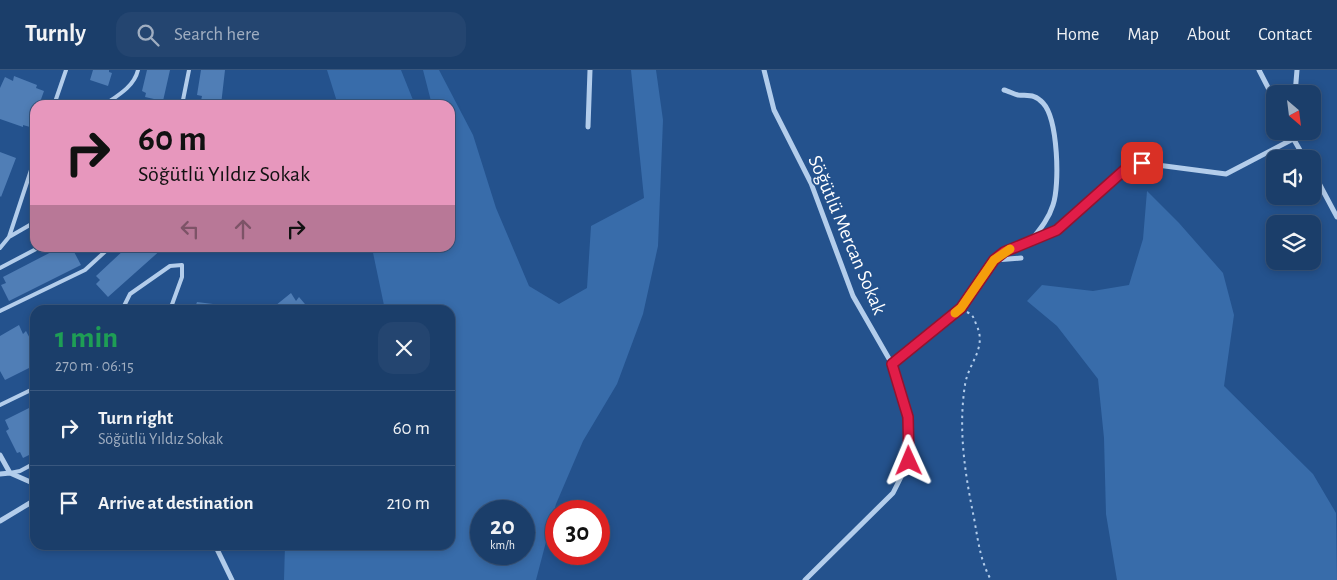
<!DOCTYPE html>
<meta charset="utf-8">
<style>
body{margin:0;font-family:"Alegreya Sans",sans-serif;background:#244570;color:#f1f3f6;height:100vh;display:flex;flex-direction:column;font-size:19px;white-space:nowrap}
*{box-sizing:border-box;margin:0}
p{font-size:16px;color:#a0aec1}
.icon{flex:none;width:28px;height:28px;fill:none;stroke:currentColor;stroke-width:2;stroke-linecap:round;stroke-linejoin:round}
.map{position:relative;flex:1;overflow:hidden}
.side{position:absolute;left:30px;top:235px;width:425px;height:245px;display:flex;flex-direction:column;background:#1b3e6a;border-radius:15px;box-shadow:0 2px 8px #0003,0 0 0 1px #39577e}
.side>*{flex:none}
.banner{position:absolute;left:30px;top:30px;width:425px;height:152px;border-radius:15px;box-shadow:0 2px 8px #0003,0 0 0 1px #39577e;background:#e797bd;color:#111;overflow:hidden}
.needle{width:32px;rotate:152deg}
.tools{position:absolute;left:1266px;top:15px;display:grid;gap:10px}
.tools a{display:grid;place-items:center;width:55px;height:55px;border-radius:10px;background:#1b3e6a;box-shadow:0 2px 8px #0003,0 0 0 1px #39577e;font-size:25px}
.speed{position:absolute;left:470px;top:430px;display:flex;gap:10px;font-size:25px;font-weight:700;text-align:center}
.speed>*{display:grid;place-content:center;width:65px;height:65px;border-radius:50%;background:#1b3e6a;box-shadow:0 2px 8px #0003,0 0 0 1px #39577e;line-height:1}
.speed small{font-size:12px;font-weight:400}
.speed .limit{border:8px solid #d22;background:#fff;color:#111}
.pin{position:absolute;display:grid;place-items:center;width:42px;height:42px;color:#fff;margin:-21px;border-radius:10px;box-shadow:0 2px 8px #0006}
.me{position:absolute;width:55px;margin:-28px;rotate:359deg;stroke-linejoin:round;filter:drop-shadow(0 0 4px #0008)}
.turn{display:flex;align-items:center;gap:18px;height:105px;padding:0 25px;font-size:22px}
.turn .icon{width:65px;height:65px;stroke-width:2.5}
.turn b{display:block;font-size:35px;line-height:42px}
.lanes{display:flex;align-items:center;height:48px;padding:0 25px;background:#0003;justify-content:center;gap:25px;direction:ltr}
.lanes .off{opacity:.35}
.round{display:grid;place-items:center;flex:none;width:52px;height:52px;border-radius:15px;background:#244570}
.overview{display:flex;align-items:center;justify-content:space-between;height:85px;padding:0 25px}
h1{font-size:30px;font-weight:600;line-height:38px;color:#1e9e55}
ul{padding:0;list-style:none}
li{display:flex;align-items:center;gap:15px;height:75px;padding:0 25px;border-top:1px solid #39577e}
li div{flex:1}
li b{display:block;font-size:19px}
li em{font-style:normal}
header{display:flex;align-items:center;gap:30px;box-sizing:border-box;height:70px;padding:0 25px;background:#1b3e6a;border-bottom:1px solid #39577e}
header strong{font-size:24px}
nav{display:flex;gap:28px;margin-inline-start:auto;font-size:18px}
.search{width:350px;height:45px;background:#244570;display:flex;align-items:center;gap:12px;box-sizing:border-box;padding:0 18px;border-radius:15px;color:#a0aec1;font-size:19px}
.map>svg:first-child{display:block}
.green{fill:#386caa;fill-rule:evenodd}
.building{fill:#507eb6}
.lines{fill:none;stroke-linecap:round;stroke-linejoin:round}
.path{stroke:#b3cdeb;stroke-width:2;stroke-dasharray:2.5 4;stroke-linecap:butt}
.lane{stroke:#b3cdeb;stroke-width:4}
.street{stroke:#b3cdeb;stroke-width:5}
.route-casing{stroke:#92132f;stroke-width:12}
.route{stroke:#e11d48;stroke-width:9}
.slow{stroke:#f59e0b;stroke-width:9}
.labels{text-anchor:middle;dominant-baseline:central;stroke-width:4;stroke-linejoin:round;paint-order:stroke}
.street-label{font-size:20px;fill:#fff;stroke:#24528d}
</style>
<header>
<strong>Turnly</strong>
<div class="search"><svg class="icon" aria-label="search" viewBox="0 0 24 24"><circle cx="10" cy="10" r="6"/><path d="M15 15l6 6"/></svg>Search here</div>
<nav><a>Home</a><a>Map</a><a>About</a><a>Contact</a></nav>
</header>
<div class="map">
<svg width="1337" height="510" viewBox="0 0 1337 510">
<rect width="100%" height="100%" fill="#24528d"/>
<path class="green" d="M327 0H401L415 35H338Z
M423 0H439L473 65 496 138 529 216 559 234 587 218 591 156 644 128 631 0H656L663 50 658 176 643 244 617 314 583 371 556 434 536 510H284L285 475H450V240H385L372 178H450V35H432ZM481 441H524V484H481Z
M1147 121 1179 153 1223 203 1234 245 1224 316 1313 404 1336 443 1337 510H1117L1106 444 1104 368 1098 309 1057 256 1027 231 1042 215 1093 221 1129 215 1143 169Z"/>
<path class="building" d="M93 0H109V2L112 3 108 16 90 10Z
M147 0H170L163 31 145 27 146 23 142 21Z
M201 0H225L221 35H200L202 26 197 25Z
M14 6 37 15 36 18 44 21 39 35H35V44L30 57 23 55V57L0 49V18L5 7 13 11Z
M0 82 16 88 1 127 0 126Z
M59 178H72L81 195 9 231 1 215 6 213 3 207Z
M126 178H163L108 227 96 214 100 210 96 206Z
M291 223 296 231 299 227 310 240H270Z
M197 232 221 235 220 240H194Z
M19 255 23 264 26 261 35 278V295L5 310 0 301V266Z
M35 335V382L23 388 20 382 17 383 6 361 9 359 5 350Z"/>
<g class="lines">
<path class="path" d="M967 242C973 245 974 248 976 254 988 278 968 293 965 315 958 360 965 404 974 448 978 470 980 490 991 510"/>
<path class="lane" d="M54 35 66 0
M104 35C117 26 134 17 138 0
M182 35 189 0
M9 167 35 152
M0 178 9 167 35 88
M0 198 38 178
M122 240 130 224 170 196 182 195V207L170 240
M0 241 85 200 109 178
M0 335 35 318
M10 403 20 401 35 393"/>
<path class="street" d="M764 0 774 40 811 113 853 226 892 294 908 347 909 391 893 423 805 510
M1259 0 1275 31
M1004 20C1008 21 1014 24 1018 25 1029 26 1035 24 1043 33 1058 49 1060 115 1053 135 1049 148 1041 158 1033 168
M1295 24 1297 0
M588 57 590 0
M1289 61 1305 89
M1312 100 1337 147
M995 190 1021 188
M892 294 961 239 994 190 1004 182 1057 160 1130 95 1142 93 1226 104 1293 69
M0 385 10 403
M0 404 10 403 35 414
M0 451 35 430
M215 475 232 510"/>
</g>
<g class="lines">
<defs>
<path id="route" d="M909 391 908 347 892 294 961 238 994 190 1004 182 1057 160 1130 95 1142 93"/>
</defs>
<use href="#route" class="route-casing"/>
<use href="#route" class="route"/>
<path class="slow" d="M955 243 961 238 994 190 1010 179"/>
</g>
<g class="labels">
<g class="street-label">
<text transform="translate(847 165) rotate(67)">Söğütlü Mercan Sokak</text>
</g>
</g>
</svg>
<div class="tools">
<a><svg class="needle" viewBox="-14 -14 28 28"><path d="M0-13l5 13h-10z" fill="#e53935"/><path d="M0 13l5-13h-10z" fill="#a0aec1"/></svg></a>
<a><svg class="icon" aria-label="sound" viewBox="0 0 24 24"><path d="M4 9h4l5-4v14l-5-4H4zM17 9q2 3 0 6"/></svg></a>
<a><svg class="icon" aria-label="layers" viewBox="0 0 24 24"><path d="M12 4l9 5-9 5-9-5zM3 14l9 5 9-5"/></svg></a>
</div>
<div class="speed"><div>20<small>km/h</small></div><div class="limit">30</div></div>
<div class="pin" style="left:1142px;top:93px;background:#d93025"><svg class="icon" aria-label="arrive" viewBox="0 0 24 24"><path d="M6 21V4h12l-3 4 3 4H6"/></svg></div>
<svg class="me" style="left:909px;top:391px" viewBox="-20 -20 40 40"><path d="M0-17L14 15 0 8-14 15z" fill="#e11d48" stroke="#fff" stroke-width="4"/></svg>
<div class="banner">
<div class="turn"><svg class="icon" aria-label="right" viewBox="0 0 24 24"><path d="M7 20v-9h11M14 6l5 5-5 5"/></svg><div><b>60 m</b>Söğütlü Yıldız Sokak</div></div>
<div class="lanes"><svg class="icon off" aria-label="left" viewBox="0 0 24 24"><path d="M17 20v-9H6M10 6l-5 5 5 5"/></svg><svg class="icon off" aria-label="ahead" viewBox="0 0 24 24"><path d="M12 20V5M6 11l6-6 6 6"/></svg><svg class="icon" aria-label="right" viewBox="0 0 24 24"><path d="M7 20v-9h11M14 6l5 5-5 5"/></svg></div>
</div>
<section class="side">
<div class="overview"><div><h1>1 min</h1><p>270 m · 06:15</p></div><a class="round"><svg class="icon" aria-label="close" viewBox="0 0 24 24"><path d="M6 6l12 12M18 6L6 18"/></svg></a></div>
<ul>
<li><svg class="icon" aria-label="right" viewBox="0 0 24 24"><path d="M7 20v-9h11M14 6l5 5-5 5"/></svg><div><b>Turn right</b><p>Söğütlü Yıldız Sokak</p></div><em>60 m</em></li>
<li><svg class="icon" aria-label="arrive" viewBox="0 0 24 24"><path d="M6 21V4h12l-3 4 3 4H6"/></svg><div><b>Arrive at destination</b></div><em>210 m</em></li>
</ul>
</section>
</div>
